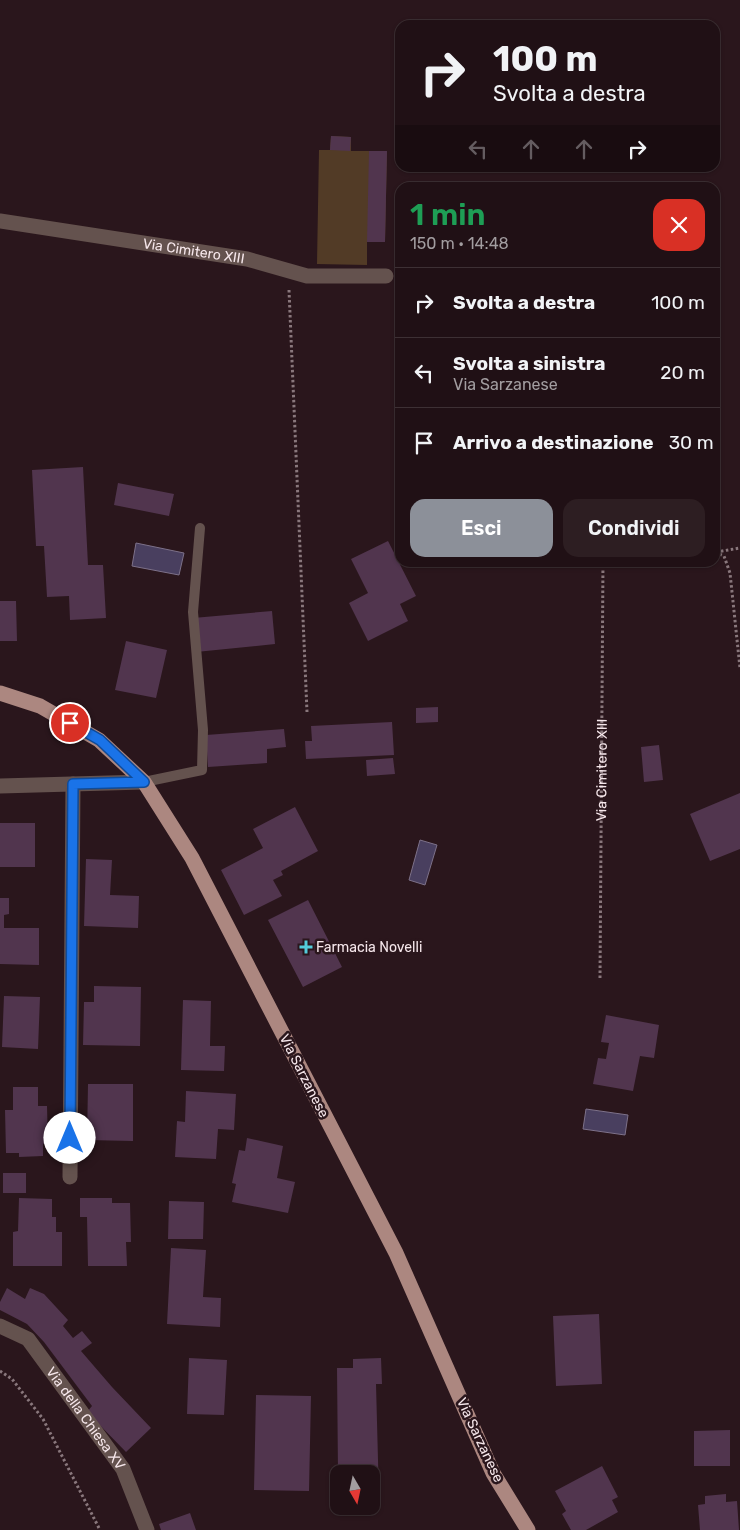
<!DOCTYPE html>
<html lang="it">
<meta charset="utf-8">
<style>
body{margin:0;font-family:Rubik,sans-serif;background:#2d1e22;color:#f1f3f6;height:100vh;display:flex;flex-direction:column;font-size:19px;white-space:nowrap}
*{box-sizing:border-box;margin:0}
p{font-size:16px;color:#a29da0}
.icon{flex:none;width:28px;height:28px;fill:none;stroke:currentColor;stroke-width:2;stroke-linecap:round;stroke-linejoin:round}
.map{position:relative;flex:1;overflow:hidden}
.drawer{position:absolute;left:395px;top:182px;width:325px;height:385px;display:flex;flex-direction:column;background:#201015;border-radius:15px;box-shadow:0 1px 4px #0004,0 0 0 1px #3d3034}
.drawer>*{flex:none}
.guide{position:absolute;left:395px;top:20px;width:325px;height:152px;border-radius:15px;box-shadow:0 1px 4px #0004,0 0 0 1px #3d3034;background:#201015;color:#f1f3f6;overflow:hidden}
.needle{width:32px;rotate:171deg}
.buttons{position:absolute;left:330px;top:1465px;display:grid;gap:10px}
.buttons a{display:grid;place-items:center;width:50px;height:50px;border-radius:10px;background:#201015;box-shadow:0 1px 4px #0004,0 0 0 1px #3d3034;font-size:25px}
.pin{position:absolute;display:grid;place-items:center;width:42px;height:42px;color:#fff;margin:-21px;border:2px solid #fff;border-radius:50%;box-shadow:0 1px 5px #0007}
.me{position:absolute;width:55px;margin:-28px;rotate:0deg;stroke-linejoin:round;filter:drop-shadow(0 0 4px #0008)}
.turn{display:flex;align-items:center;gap:18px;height:105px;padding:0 15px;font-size:22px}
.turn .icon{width:65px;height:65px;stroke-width:2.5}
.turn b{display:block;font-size:35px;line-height:42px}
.lanes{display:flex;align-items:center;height:48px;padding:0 15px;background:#0003;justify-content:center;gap:25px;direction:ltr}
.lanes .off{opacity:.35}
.round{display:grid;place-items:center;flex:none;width:52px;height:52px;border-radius:15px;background:#2d1e22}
.headline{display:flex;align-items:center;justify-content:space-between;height:85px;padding:0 15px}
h1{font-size:30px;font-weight:600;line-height:38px;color:#1e9e55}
.cta{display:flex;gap:10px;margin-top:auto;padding:10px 15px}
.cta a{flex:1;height:58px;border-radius:15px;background:#8c9099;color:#fff;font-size:20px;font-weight:600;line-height:58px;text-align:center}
.cta a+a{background:#2d1e22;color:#f1f3f6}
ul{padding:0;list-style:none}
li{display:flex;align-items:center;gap:15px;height:70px;padding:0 15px;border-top:1px solid #3d3034}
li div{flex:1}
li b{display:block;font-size:19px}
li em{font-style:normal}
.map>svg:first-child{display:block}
.green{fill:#523b26}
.water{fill:#493f5f;stroke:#7d7189}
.building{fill:#51354e}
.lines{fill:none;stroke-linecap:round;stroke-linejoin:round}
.path{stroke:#89777c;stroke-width:3;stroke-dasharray:2.5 2.5;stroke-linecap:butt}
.lane{stroke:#64524e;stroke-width:10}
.street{stroke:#64524e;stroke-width:15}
.primary{stroke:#ac8780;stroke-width:15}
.route-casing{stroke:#114b97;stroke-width:12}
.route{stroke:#1a73e8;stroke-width:9}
.poi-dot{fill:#53cbda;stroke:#2a161c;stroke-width:2}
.labels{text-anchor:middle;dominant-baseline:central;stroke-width:5;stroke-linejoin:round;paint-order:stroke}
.street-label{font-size:14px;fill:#f6e7eb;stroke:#2a161c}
.poi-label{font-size:14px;fill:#f6e7eb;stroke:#2a161c;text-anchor:start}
</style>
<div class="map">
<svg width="740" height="1530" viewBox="0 0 740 1530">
<rect width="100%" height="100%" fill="#2a161c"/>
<path class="green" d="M331 136 351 137V151H387L385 242H367V265L317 264 319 150H330Z"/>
<path class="water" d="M136 543 184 553 179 575 132 566Z
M420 840 437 845 425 885 409 880Z
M586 1109 628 1115 625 1135 583 1129Z"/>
<path class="building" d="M331 136 351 137 350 151 330 150Z
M369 151H387L385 242H367Z
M83 467 88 565H103L106 618 70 620 69 596 47 597 44 546H36L32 470Z
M118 483 174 494 169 516 114 505Z
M388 541 416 596 400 604 408 621 368 641 349 603 368 593 351 559Z
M0 601H16L17 641H0Z
M272 611 275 644 196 652 193 618Z
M126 641 167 650 156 698 115 690Z
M438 707V722L416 723V708Z
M392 722 394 755 306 759 305 741H312L311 726Z
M284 729 286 747 267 749V763L208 767 206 735Z
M659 745 663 780 644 782 641 747Z
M393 758 395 774 367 776 366 760Z
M740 793V849L710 861 690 814Z
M295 807 318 851 281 871 283 875 273 880 282 896 244 915 221 870 263 848 253 829Z
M0 823H35V867H0Z
M86 859 112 860 110 895 139 896 138 928 84 926Z
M0 898H9V914L4 915V928H39V965L0 964Z
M308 900 342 967 303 987 268 920Z
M94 986 141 987 140 1046 83 1045 84 1002H94Z
M4 996 40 997 38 1049 2 1047Z
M183 1000 211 1001 210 1046H225L224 1071 181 1070Z
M606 1015 659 1025 654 1058 640 1056 633 1091 593 1084 598 1058 606 1059 609 1043 601 1042Z
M88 1084H133V1141L87 1140Z
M13 1087H38V1106H47L48 1144H43V1156L19 1157V1153H6L5 1110H13Z
M186 1091 236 1094 234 1130 218 1129 216 1159 175 1157 177 1121 185 1122Z
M247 1138 283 1146 277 1178 295 1182 288 1213 232 1202 236 1184 232 1183 239 1150 245 1151Z
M3 1173H26V1193H3Z
M19 1198 52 1199V1217H56V1232H62V1266H13V1232L18 1231Z
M80 1198H112V1203H130L131 1242H126L127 1266H88L87 1217H80Z
M169 1201 204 1202 203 1239H168Z
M171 1248 206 1250 203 1297 221 1298 220 1327 167 1324Z
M7 1288 25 1299 30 1288 44 1294 68 1320 63 1326 73 1338 82 1331 92 1343 81 1351 112 1387 151 1428 126 1452 87 1412 92 1406 44 1342 27 1324 0 1310V1302Z
M599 1314 602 1384 556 1386 553 1316Z
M189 1358 227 1360 224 1415 187 1414Z
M381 1358 382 1384H376L379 1498H371V1474H338L337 1368H353V1359Z
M256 1395 311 1396 309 1491 254 1490Z
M730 1430V1466H694V1431Z
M602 1466 618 1497 612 1500 618 1512 586 1530H571L562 1514 566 1511 555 1491Z
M726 1494V1502L737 1501 739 1530H700L698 1505 705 1504V1496Z
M190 1513 196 1530H161L159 1524Z"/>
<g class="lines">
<g class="path">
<path d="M289 290 307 712"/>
<path d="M715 552 724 556 730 573 740 668"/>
<path d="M716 552 740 548"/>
<path id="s1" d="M600 978 603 562"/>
<path d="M0 1371 12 1379 43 1419 100 1530"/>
</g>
<path class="lane" d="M144 782 202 770 203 730 193 612 200 528"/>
<g class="street">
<path id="s2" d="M0 221 247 259 307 276H386"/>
<path d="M0 786 144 782"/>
<path d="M70 1177 73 784"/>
<path id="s3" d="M0 1326 28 1339 123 1469 147 1530"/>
</g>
<path class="primary" d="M0 693 40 706 99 740 144 782 192 858 396 1253 493 1473 528 1530"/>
</g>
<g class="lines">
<defs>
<path id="route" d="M70 723 100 740 144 782 73 784 70 1138"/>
</defs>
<use href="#route" class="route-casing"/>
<use href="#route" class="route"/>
</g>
<path class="poi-dot" d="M303.5 939.5h5v5h5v5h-5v5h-5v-5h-5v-5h5z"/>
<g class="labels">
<g class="street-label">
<text stroke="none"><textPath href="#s2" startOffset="196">Via Cimitero XIII</textPath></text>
<text stroke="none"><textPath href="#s1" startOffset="208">Via Cimitero XIII</textPath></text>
<text transform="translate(304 1076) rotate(63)">Via Sarzanese</text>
<text stroke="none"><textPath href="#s3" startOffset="129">Via della Chiesa XV</textPath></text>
<text transform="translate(480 1440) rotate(65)">Via Sarzanese</text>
</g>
<g class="poi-label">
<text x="316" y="947">Farmacia Novelli</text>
</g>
</g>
</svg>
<div class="buttons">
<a><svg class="needle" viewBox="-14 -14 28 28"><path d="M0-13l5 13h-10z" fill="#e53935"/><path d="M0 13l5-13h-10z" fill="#a29da0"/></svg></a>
</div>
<div class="pin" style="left:70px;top:723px;background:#d93025"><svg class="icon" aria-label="arrive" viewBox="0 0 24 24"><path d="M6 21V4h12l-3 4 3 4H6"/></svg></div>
<svg class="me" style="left:70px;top:1138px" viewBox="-20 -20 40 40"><circle r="19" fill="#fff"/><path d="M0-13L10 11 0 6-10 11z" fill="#1a73e8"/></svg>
<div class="guide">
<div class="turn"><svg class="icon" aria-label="right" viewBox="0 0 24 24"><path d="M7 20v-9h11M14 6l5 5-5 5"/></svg><div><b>100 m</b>Svolta a destra</div></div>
<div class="lanes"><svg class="icon off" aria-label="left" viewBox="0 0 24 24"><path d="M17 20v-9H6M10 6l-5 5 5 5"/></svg><svg class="icon off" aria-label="ahead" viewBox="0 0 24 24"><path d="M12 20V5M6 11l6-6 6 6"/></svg><svg class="icon off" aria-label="ahead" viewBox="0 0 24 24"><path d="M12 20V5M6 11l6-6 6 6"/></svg><svg class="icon" aria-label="right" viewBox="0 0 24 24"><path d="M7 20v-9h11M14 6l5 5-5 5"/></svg></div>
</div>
<section class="drawer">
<div class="headline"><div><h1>1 min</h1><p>150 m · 14:48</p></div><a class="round" style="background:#d93025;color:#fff"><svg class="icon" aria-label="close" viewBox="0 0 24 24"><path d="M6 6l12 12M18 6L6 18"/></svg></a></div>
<ul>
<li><svg class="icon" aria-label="right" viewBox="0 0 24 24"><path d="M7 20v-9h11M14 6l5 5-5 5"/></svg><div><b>Svolta a destra</b></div><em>100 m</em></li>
<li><svg class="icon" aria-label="left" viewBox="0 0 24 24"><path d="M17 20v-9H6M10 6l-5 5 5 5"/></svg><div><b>Svolta a sinistra</b><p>Via Sarzanese</p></div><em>20 m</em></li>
<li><svg class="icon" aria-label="arrive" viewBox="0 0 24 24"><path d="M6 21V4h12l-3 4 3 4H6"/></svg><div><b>Arrivo a destinazione</b></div><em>30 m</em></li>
</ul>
<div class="cta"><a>Esci</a><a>Condividi</a></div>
</section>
</div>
